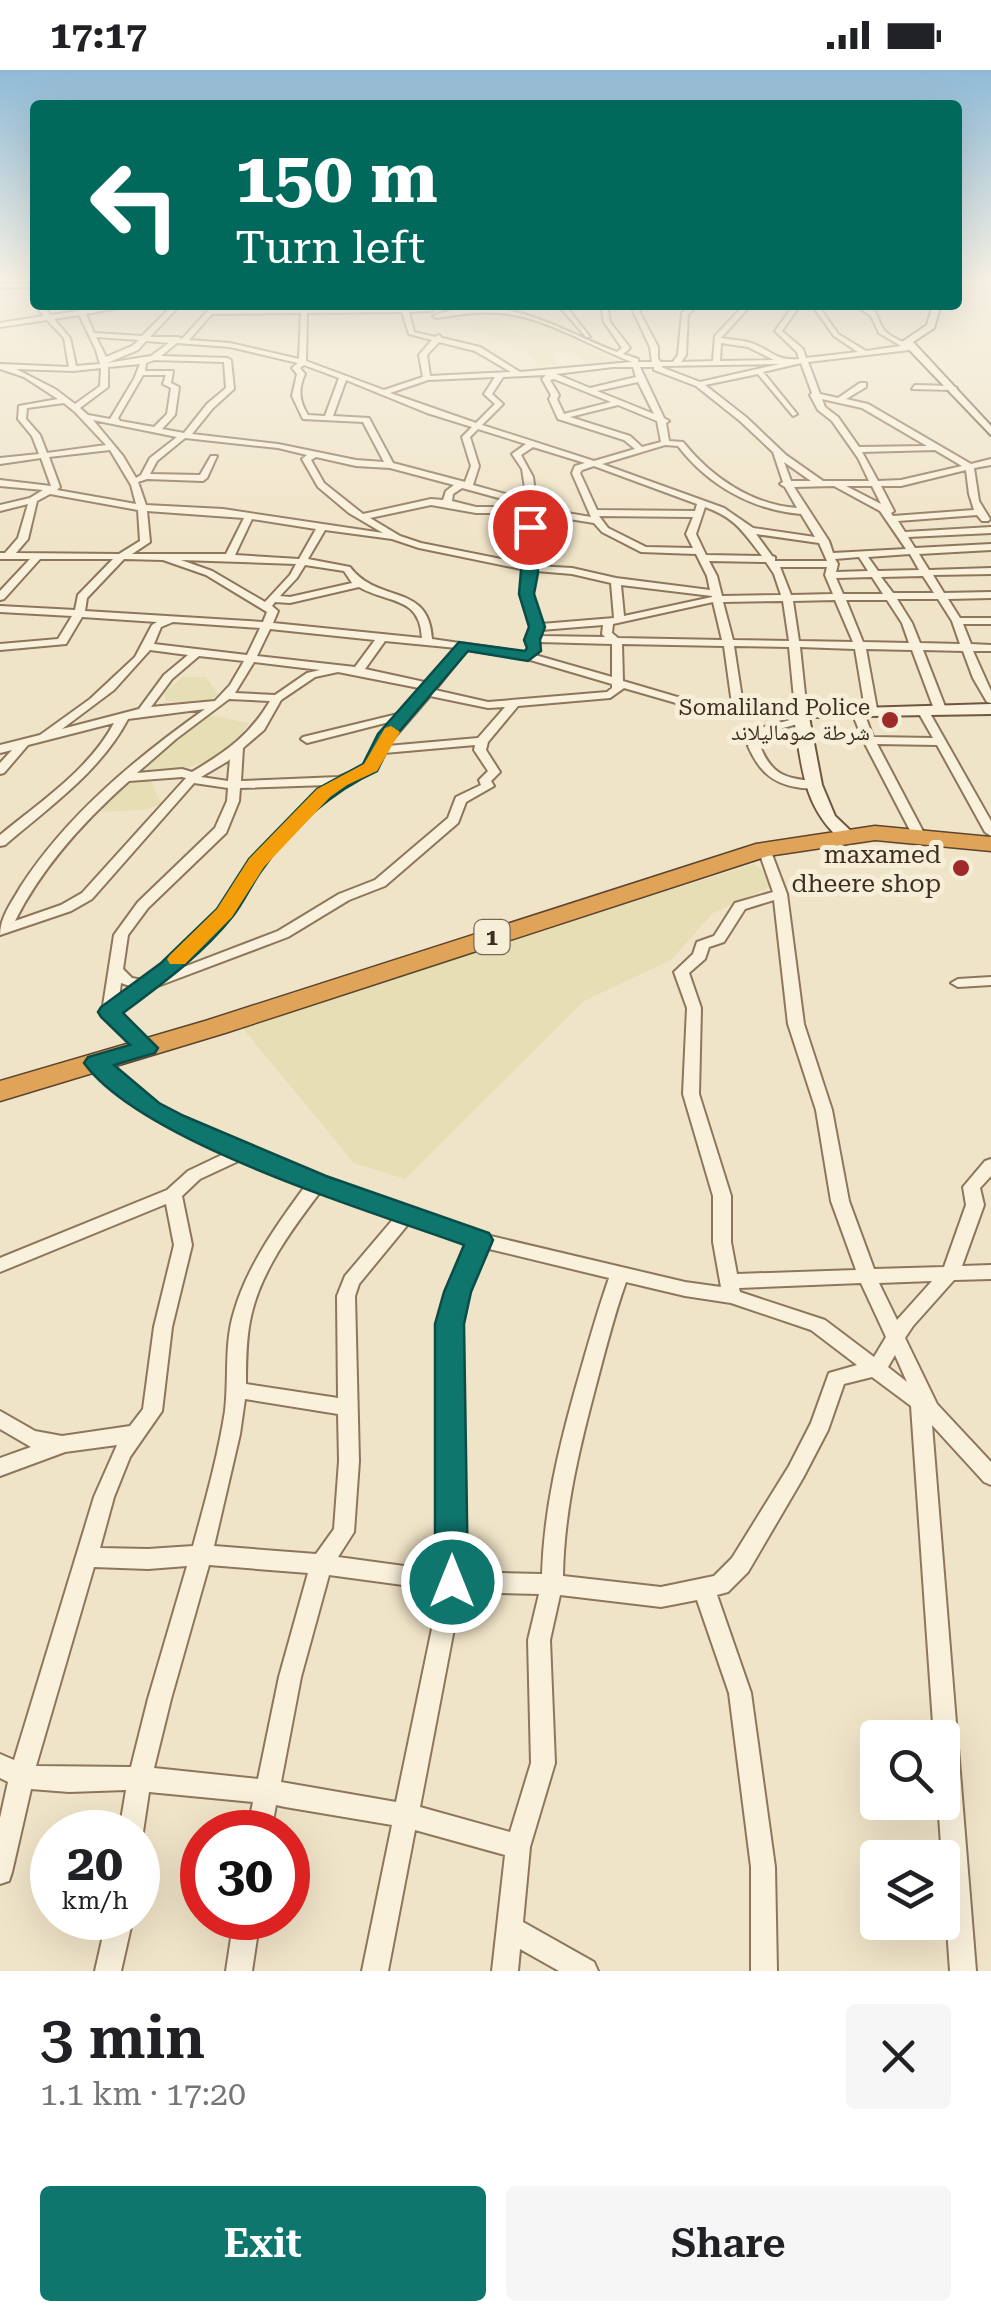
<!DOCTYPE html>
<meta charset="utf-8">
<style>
body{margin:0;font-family:"Roboto Serif","Noto Naskh Arabic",serif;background:#f6f6f6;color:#202124;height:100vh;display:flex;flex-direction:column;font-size:38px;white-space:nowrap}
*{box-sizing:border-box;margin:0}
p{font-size:32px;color:#757577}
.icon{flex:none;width:55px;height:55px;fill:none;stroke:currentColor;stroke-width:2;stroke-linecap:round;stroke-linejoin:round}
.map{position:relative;height:1901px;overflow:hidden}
.sheet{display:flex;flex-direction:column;background:#fff;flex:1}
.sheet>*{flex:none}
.hud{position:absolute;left:30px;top:30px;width:932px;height:210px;border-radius:10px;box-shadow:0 10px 40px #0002;background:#00695c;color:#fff;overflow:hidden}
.tools{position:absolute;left:860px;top:1650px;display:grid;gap:20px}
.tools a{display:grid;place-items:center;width:100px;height:100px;border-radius:10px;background:#fff;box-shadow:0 10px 40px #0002;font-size:50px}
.speed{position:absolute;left:30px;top:1740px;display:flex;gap:20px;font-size:50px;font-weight:700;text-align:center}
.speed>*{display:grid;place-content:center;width:130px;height:130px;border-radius:50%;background:#fff;box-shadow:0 10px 40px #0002;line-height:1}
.speed small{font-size:25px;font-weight:400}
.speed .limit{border:15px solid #d22;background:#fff;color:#111}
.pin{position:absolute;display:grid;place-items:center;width:85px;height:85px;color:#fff;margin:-42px;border:5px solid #fff;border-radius:50%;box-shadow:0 2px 10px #0007}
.me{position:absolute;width:110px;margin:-55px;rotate:0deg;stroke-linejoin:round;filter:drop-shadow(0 0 8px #0008)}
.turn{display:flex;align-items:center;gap:35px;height:210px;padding:0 40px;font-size:45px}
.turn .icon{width:130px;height:130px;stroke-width:2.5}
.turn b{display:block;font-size:70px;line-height:85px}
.round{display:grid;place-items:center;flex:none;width:105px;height:105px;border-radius:10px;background:#f6f6f6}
.summary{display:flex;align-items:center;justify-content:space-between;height:170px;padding:0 40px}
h1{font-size:60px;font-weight:600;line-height:75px}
.primary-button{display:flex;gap:20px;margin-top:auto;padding:20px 40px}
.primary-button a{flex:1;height:115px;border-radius:10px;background:#0f766e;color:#fff;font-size:40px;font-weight:600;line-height:115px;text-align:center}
.primary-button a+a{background:#f6f6f6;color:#202124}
.status{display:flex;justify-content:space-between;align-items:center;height:70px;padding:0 50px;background:#fff;direction:ltr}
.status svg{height:28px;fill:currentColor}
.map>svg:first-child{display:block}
.farmland{fill:#e6deb5}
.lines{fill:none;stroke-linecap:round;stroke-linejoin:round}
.street-casing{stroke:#8d765c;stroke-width:4}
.secondary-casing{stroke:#6f573f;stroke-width:4}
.highway-casing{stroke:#5b4430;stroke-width:3}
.street{fill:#faf1dc;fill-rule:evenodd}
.secondary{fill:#faf1dc;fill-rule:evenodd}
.highway{fill:#e0a458;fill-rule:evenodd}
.route{fill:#0f766e;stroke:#0a4d48;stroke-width:2.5}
.slow{fill:#f59e0b}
.poi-dot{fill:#9e2a2b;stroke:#f7eed8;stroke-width:4}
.labels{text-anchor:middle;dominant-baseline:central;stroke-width:10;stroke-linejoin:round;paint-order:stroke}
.far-poi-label{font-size:22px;fill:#3d2e20;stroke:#f7eed8;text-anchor:end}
.shield{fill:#f7eed8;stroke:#756857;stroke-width:2.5}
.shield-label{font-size:22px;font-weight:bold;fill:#3d2e20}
.poi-label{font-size:25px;fill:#3d2e20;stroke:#f7eed8;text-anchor:end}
</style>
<div class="status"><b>17:17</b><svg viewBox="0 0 49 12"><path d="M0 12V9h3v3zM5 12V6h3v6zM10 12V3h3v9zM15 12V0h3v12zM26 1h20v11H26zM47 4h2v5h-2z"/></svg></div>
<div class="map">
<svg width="991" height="1901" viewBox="0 0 991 1901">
<rect width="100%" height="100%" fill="#f0e4c8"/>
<path class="farmland" d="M475 255 505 257 523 265 553 259 622 293 587 295 575 283H554L556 294 539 296 526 281 470 258Z
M183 607H206L219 625 202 635 166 631 164 623Z
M209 645 249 653 235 672 211 691 162 704 145 701 142 691Z
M150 711 162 734 144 740 103 742 101 731 124 712Z
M754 794 778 813 713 843 671 890 584 931 405 1109 354 1093 240 955Z"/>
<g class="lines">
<defs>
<path id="street" d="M35 213V217L0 218V214Z
M35 235H42L51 245 78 241V237L81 235 85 240 134 235 86 244 94 263 142 266 173 235H180L150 267H178L182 269 213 235 219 236 216 240 431 238 433 241 409 242 414 262 435 267 439 265 442 268 480 277 520 302 632 292C589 276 546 247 499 243 478 241 457 245 436 248L433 246C503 220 554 258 617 282L622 278 604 252 601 235H607L610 252 630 278 623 284 638 289V292H652L650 277 633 241 638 235H645L639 241 658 277V289L661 292H673L678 285 682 243 692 235H699L688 244 686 285 681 292 713 291 715 266 744 235H751L721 268C732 270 744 270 754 274 774 282 776 291 799 289L797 282 775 261 794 235H800L782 261 803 279 806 288 858 282 834 266 812 235H818L838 264 866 281 901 276 879 263 871 246 855 235C882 235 874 248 885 261 891 268 908 274 916 277L909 280 808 292 820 324 838 328 860 313H866V317L846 329 868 334 971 394 991 389V395L974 398 979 431 990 449 988 451H982L977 445 898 451 905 462 991 457V463L908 467 915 478 991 474V480L919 484 929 500 991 498V504L933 505 944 523 991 522V528L948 529 960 548H991V554H963L971 574 991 575V581H973L991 621V633L987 632 973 608 963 581 923 580 946 639 940 642 934 639 912 580 866 579 877 639 871 642 865 639 855 579 800 577 807 643 801 646 690 637 624 618 610 628 518 636 488 672 486 680 500 702 491 711 494 716 466 732 458 753 385 816 349 830 288 867 150 919 118 942 154 978 151 981H141L102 942 114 865 138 832 215 758 227 731 228 718 194 713 92 829 71 841 0 865C0 847 12 832 21 816 68 744 136 688 205 639L128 649C100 702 49 737 5 775L0 776V765C40 732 89 700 114 653L28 675 4 703 0 704V693L12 680 0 683V675L40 665 90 629 135 587 152 555 157 552 82 547 66 574 0 580V574L58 569 72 546 0 542V536L75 540 78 525 113 489H40L4 529 0 530V521L30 489H0V483H5L18 468 28 434 0 441V435L30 428 43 420 0 416V410L51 416 41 388 0 394V388L39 384 32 366 18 349 19 336 58 329 24 307 0 299V294L69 297 64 268 47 250 0 257V253L44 246ZM402 242 409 264 432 270 419 285 423 307 384 320 306 291 307 243ZM301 243 299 289 230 273 189 270 212 244ZM79 245 96 280 100 294 76 296 70 268 54 249ZM96 267 139 270 132 276 106 287ZM146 271 169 273 151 286 107 293 138 280ZM439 272 475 281 511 302 430 306 427 285ZM177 273 230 277 298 293 292 298 297 304 292 326 303 349 363 352 384 392 356 390 278 374 192 364 213 338 234 319 231 290 227 288 161 286ZM721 273 748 277 774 290 720 291ZM154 290 224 292 226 318 207 334 184 363 162 359 175 345 179 317 171 313 173 301H145L146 293ZM801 293 812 323 810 325 818 340 832 351 858 388 869 411H823L786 385 746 347 705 315 758 304 793 346 797 344 763 302ZM140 294 134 309 110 349 88 345 80 338 108 317V297ZM780 294 700 312 661 297 663 296ZM304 295 339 308 325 346 308 345C299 331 298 319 305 304L300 298ZM613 297H633L636 307 590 318 556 304ZM640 297H654V300L696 316 740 351 773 382 783 412 780 414 785 417 797 438C752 435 711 407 683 372L669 371 666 353 669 351 664 348ZM101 298 100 316 75 334 55 319 16 299 73 301ZM143 305H166L163 314 171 318 167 344 154 357 120 351 118 348ZM546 305 542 309 551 325 549 329 558 349 624 370 635 379 594 391 482 355 503 334 492 324 503 307ZM495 307 484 324 495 334 476 353 390 323 428 310ZM554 309 611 332 564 344 557 329 559 325 550 310ZM346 310 427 343 472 357 462 367 471 396 465 412 393 393 369 348 333 346ZM638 312 654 344 597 321ZM822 329 862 338 927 376 859 377 838 347 825 337ZM64 333 75 342 106 375 47 383 40 365 26 349 27 338ZM618 335 657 351 661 372 642 377 630 366 570 347ZM93 350 177 367 150 388 141 405 136 408 123 386ZM478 359 526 374 512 384 522 399 527 430 473 415 479 396 470 367ZM185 368 278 378 307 385 302 389 318 417 349 443 383 463 223 439 146 435 138 412 147 409 203 411 207 408 217 386H211L200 405 150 404 157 391ZM665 375 678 376C708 415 752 440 801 444L815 467 753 458 724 438 602 394ZM533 377 585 393 575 396 572 403 591 447 537 438 533 407 521 385ZM110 380 131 415 136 434 57 420 60 417 49 387ZM935 380 962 396 901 410 878 411 862 382ZM316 387 356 396 390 398 454 415 446 421 443 430 431 429 363 444 324 413 311 390ZM784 392 811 411H791ZM594 396 697 434 695 441 597 440 580 403 582 400ZM966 400 969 424 974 440 893 446 891 443 894 441 881 416H901ZM834 416 880 441 906 479 833 483 829 471 794 417ZM846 416H872L881 434ZM462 418 528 436V437H476L452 431 453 424ZM50 424 138 440 140 471 119 484 16 483 28 469 37 431ZM431 435 476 443H529L530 451 525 457 526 494 421 473 400 466 370 448ZM705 437C736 448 743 462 762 486L706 485 696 464ZM147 441 244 448 226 484H132L150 472ZM538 444 594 453 602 462 641 482 696 484 707 506 710 520 616 508 572 498 536 496 535 457 540 451ZM599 446 693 447 686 464 693 478 646 477 608 458ZM252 449 316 459 299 489 235 485ZM325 460 392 469 419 478 526 500 522 523 532 557 527 569 531 579H539V572L612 574V607L528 583 432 569C429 512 379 535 350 497L308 489ZM756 464 819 473 827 491H775V487L772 486ZM910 484 919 500 878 501 868 487ZM859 487 868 501 836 502 838 494 835 489ZM124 489 163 490 206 505 267 542 263 552 85 541 87 528ZM181 490 296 494 290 505 265 532 212 501ZM709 491 766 492 774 504 781 525 722 526 717 506ZM305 495 344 501 352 513 290 527 280 526 297 508ZM780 497H827L825 505 833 524 791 525ZM536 501 572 504 611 513 614 548 541 554 532 523ZM923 506 934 523H893L881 507ZM872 507 883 524H843L836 508ZM621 515 712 526V527L624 546ZM359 517C389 534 420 526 422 568L273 553 278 541 272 536 275 532 290 533ZM897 529H938L952 551 960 574 920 573 912 553ZM835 530 853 572 799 571 793 531ZM846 530H887L902 553 909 573 863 572ZM783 531 789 571 733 570 723 532ZM713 532 722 570 618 568 612 563 613 554ZM173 552 260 558 247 585 154 574 161 557ZM603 555 602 564 605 567 539 566 541 560ZM270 559 375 570 355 597 257 586ZM385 571 457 578 429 613 365 599ZM622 574 724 576 732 634 691 631 623 611ZM734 576 789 577 795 639 743 635ZM150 580 188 585 164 605 139 639 62 659 114 620ZM467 580 527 589 612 614V618L607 622 488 632 435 620ZM199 586 244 591 230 615 215 631 151 637 172 609ZM254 592 320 600 307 603 275 625 235 623ZM338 602 424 619 406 642 303 667 301 669 307 673 397 650 379 668 366 696 338 707 241 711 243 678 264 660 281 630 315 607ZM430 626 488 638 505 637 478 668 387 676ZM229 629 270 631C249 666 227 681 192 702L182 699 137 703 176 669ZM475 675 474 680 488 701 479 710 481 715 456 727 448 748 375 810 339 824 278 861 176 900 230 846 261 796 328 726 344 714 375 701 384 683ZM230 689 228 711 201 707 228 691ZM182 707 186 708 82 823 61 835 15 851C42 797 84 751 129 711ZM327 715 251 791 220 840 164 895 143 910 132 908 123 899 128 865 148 838 226 763 239 731 240 718ZM121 913 133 917 119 928Z
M558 235H565L590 267H586Z
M915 315 953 316 957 318 953 320 912 319Z
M857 637 863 640 873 667 933 668 917 640 923 637 927 638 991 751V766L985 762 937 675 877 674 926 767 920 771 915 770 863 670 851 640Z
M801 647 805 648V652L772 661 760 676C773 708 788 708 818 712L820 715C812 719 806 719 796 717 771 713 758 699 748 676L764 657Z
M764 775 770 779 787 824 804 954 832 1040 849 1131 874 1199 944 1197 966 1135 963 1117 985 1091 991 1089V1106L980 1118 984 1135 962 1196 991 1195V1209L954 1210 913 1256 905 1268 937 1334 991 1392V1415L984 1412 932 1355 976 1901H950L938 1732H942V1668H934L911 1336 872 1307 844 1314 828 1360 803 1408 748 1502 728 1522 717 1525 751 1623 775 1797 777 1901H751V1797L729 1623 697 1530 661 1537 560 1525 550 1570 555 1693 530 1777 523 1852 594 1892 598 1901H559L520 1879 518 1901H492L505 1785 415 1760 388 1901H362L392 1755 285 1737 276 1735 271 1762H247L253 1732 149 1722 143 1762 138 1772V1762H119L126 1720 69 1722 31 1719 12 1802 9 1811 0 1814V1748L8 1712 0 1708V1684L14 1690 94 1427 117 1375 65 1382 0 1406V1388L31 1377 0 1359V1341L35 1361 62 1366 130 1356 143 1339 154 1257 174 1175 166 1134 0 1202V1188L167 1120 188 1101 230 1081 145 1043 91 997 88 993 91 989H101L157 1035 323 1109 482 1164 685 1212 721 1217 713 1172V1126L683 1024 687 938 674 902 693 884 697 872 714 866 735 833 773 822 758 779ZM774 830 788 954 816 1040 831 1131 856 1200 737 1204 731 1172V1126L699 1024 701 938 689 903 705 889 709 877 724 872 745 839ZM245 1088 306 1115C278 1153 247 1196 234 1242 224 1274 229 1308 225 1341 218 1386 205 1432 193 1476L148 1479 100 1478 114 1427 130 1387 162 1341 172 1257 192 1175 182 1126 200 1109ZM321 1121 395 1147 345 1206 337 1226 338 1328 246 1314C246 1293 246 1272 250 1251 259 1203 292 1159 321 1121ZM410 1152 470 1173 448 1222 440 1254 441 1501 338 1487 354 1462 359 1391 355 1226 359 1214ZM485 1178 609 1208C596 1245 586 1282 575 1320 558 1381 544 1440 542 1504L463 1502 458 1254 466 1222ZM932 1211 897 1250 879 1213ZM626 1212 685 1226 731 1233 811 1260 857 1295 829 1303 811 1353 789 1396 732 1488 714 1506 661 1517 563 1506C564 1443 578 1384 594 1323 604 1286 613 1248 626 1212ZM861 1213 886 1267 874 1287 825 1250 740 1222 739 1218ZM895 1285 907 1312 888 1297ZM245 1329 338 1344 339 1391 334 1459 316 1484 214 1476 240 1364ZM209 1495 308 1503 279 1607 258 1709 154 1698 171 1629ZM187 1496 148 1629 131 1697 36 1696 94 1497 148 1499ZM329 1505 440 1520 396 1732 281 1712 301 1607ZM461 1522 539 1524 528 1570 531 1693 510 1762 420 1737Z
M991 907V915L958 917 951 913 958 909Z
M107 1848H133L121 1901H95Z
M234 1848H260L252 1901H226Z"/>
<path id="secondary" d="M933 235H941L934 258 913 272 991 356V365L902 272 927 255Z
M991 634V644L809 647 822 715 835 746 855 765 852 769H840C801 734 802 692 793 643L796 640Z"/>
<path id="highway" d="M875 756 991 767V781L875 770 768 786 225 963 0 1031V1011L205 951 756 774Z"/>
</defs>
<use href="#street" class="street-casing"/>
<use href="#secondary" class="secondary-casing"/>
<use href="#highway" class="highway-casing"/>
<use href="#street" class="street"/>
<use href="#secondary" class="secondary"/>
<use href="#highway" class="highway"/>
</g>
<linearGradient id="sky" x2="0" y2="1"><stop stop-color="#8fbad6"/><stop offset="0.44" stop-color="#f8f3e6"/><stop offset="1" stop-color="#f8f3e6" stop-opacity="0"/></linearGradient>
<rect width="991" height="475" fill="url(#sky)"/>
<path class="route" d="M525 454 537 457 538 503 534 524 545 557 540 570 541 581 528 591 468 581 393 669 377 701C332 721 290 759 262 800 251 815 244 832 233 846 203 884 162 914 123 943L158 978 155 983 114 995 159 1033 184 1046 326 1106 489 1163 493 1170 471 1222 464 1254 468 1512 463 1522 452 1527 440 1522 435 1512V1254L444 1222 464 1175C370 1141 141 1072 84 993L88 987 130 975 101 947 98 942 101 937 161 893 217 839 249 789 317 719 363 694 378 664 459 572 525 581 527 578 524 570 529 557 519 524Z"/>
<path class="slow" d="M391 656 400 662 377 701 347 715 330 727 264 797 232 847 185 894H170L167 889 170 885 217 839 249 789 317 719 364 694 385 658Z"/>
<g class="poi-dot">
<circle cx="890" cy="650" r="10"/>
<circle cx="961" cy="798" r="10"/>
</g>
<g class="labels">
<g class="far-poi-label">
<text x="870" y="637">Somaliland Police<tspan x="870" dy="25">شرطة صوماليلاند</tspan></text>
</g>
<rect class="shield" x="474.5" y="850" width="35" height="34" rx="8"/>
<g class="shield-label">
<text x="492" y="867">1</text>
</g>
<g class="poi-label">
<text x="941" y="784">maxamed<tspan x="941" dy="29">dheere shop</tspan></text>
</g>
</g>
</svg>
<div class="tools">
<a><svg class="icon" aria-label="search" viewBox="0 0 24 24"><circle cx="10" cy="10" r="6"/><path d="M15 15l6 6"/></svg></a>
<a><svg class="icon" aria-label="layers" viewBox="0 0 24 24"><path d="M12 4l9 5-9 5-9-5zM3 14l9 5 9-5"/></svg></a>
</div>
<div class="speed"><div>20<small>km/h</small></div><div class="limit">30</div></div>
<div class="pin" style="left:530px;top:457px;background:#d93025"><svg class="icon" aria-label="arrive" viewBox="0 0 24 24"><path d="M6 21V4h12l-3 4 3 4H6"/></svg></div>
<svg class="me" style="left:452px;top:1512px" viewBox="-20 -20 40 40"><circle r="17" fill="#0f766e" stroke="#fff" stroke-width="3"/><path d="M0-11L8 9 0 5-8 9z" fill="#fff"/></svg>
<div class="hud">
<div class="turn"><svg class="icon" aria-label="left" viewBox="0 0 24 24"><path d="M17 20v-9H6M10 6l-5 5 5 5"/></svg><div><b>150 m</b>Turn left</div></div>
</div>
</div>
<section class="sheet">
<div class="summary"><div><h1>3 min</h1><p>1.1 km · 17:20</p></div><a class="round"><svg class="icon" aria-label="close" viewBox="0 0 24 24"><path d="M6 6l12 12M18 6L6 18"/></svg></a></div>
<div class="primary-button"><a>Exit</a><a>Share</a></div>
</section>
